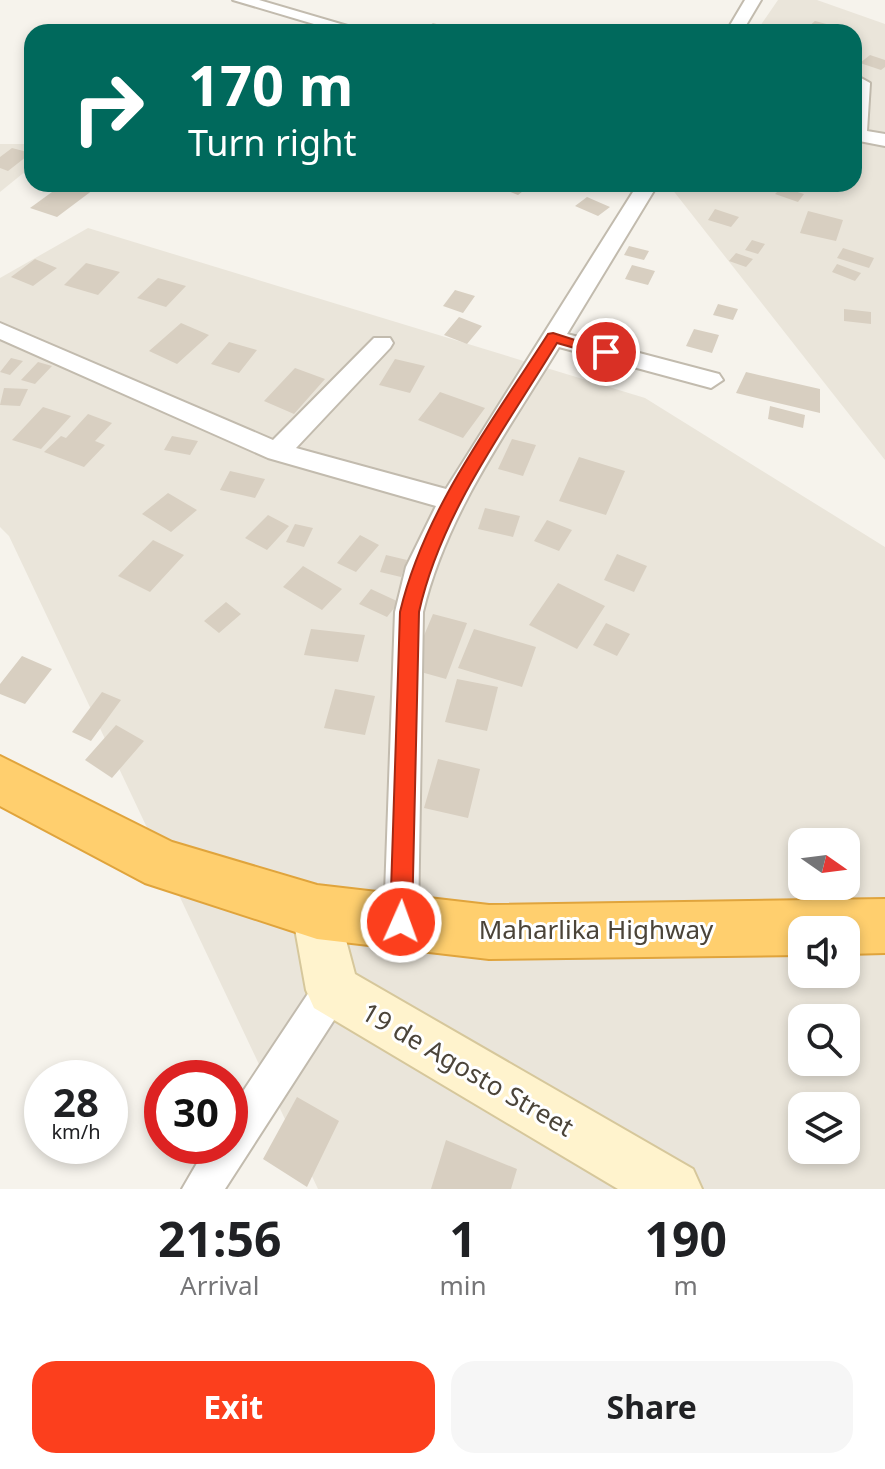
<!DOCTYPE html>
<style>
body{margin:0;font-family:"Noto Sans",sans-serif;background:#f6f6f6;color:#202124;height:100vh;display:flex;flex-direction:column;font-size:30px;white-space:nowrap}
*{box-sizing:border-box;margin:0}
p{font-size:26px;color:#757577}
.icon{flex:none;width:44px;height:44px;fill:none;stroke:currentColor;stroke-width:2;stroke-linecap:round;stroke-linejoin:round}
.map{position:relative;height:1189px;overflow:hidden}
.side{display:flex;flex-direction:column;background:#fff;flex:1}
.side>*{flex:none}
.banner{position:absolute;left:24px;top:24px;width:838px;height:168px;border-radius:24px;box-shadow:0 4px 12px #0003;background:#00695c;color:#fff;overflow:hidden}
.needle{width:52px;rotate:104deg}
.buttons{position:absolute;left:788px;top:828px;display:grid;gap:16px}
.buttons a{display:grid;place-items:center;width:72px;height:72px;border-radius:16px;background:#fff;box-shadow:0 4px 12px #0003;font-size:40px}
.speed{position:absolute;left:24px;top:1060px;display:flex;gap:16px;font-size:40px;font-weight:700;text-align:center}
.speed>*{display:grid;place-content:center;width:104px;height:104px;border-radius:50%;background:#fff;box-shadow:0 4px 12px #0003;line-height:1}
.speed small{font-size:20px;font-weight:400}
.speed .limit{border:12px solid #d22;background:#fff;color:#111}
.pin{position:absolute;display:grid;place-items:center;width:68px;height:68px;color:#fff;margin:-34px;border:4px solid #fff;border-radius:50%;box-shadow:0 2px 8px #0007}
.me{position:absolute;width:88px;margin:-44px;rotate:2deg;stroke-linejoin:round;filter:drop-shadow(0 0 6px #0008)}
.turn{display:flex;align-items:center;gap:28px;height:168px;padding:0 32px;font-size:36px}
.turn .icon{width:104px;height:104px;stroke-width:2.5}
.turn b{display:block;font-size:56px;line-height:68px}
.eta{display:flex;justify-content:space-evenly;align-items:center;height:136px;text-align:center}
.eta b{font-size:48px;font-weight:700;line-height:56px}
.primary-button{display:flex;gap:16px;margin-top:auto;padding:16px 32px}
.primary-button a{flex:1;height:92px;border-radius:24px;background:#fc3f1d;color:#fff;font-size:32px;font-weight:700;line-height:92px;text-align:center}
.primary-button a+a{background:#f6f6f6;color:#202124}
.map>svg:first-child{display:block}
.residential{fill:#eae5da;fill-rule:evenodd}
.building{fill:#d8cfc1}
.lines{fill:none;stroke-linecap:round;stroke-linejoin:round}
.street-casing{stroke:#c2bbae;stroke-width:4}
.secondary-casing{stroke:#d6c79b;stroke-width:4}
.highway-casing{stroke:#e0a43c;stroke-width:4}
.street{fill:#fff;fill-rule:evenodd}
.secondary{fill:#fff3cd;fill-rule:evenodd}
.highway{fill:#ffcf6e;fill-rule:evenodd}
.route{fill:#fc3f1d;stroke:#a42913;stroke-width:2}
.labels{text-anchor:middle;dominant-baseline:central;stroke-width:6;stroke-linejoin:round;paint-order:stroke}
.near-street-label{font-size:26px;fill:#4b4439;stroke:#fff}
</style>
<div class="map">
<svg width="885" height="1189" viewBox="0 0 885 1189">
<rect width="100%" height="100%" fill="#f6f3ec"/>
<path class="residential" d="M778 0H817L885 24V460L668 184H854V32H756Z
M0 144H32V166L0 192Z
M88 228 645 398 885 547V1189H318L9 536 0 527V278ZM802 842H846V886H802ZM802 930H846V974H802ZM802 1018H846V1062H802ZM802 1106H846V1150H802Z"/>
<path class="building" d="M815 21 838 27 833 32H802Z
M433 23 461 31V32H420Z
M870 55 885 60V67L881 70 860 63Z
M12 148 31 153 8 171 0 168V157Z
M63 184 97 187 57 217 30 208Z
M502 184H532L518 195 498 187Z
M782 187 804 194 798 202 775 194Z
M587 197 610 207 598 216 575 206Z
M715 209 739 217 731 227 708 220Z
M808 211 843 220 836 241 800 233Z
M752 240 765 244 758 254 745 250Z
M629 246 649 251 644 260 624 255Z
M843 248 874 258 869 268 837 258Z
M736 253 753 259 746 267 729 261Z
M35 259 57 268 33 286 11 277Z
M86 263 120 272 98 295 64 285Z
M837 264 861 273 855 281 832 272Z
M632 265 655 271 648 285 625 279Z
M158 278 186 286 166 307 137 298Z
M455 290 475 296 463 313 443 306Z
M718 304 738 309 733 320 713 315Z
M844 309 871 312V324L844 321Z
M459 317 482 326 467 344 444 335Z
M181 323 209 335 177 364 149 351Z
M694 329 719 335 712 353 686 346Z
M229 342 257 350 239 373 211 364Z
M11 358 23 361 10 375 0 372Z
M395 359 425 366 410 393 379 385Z
M38 362 52 366 35 384 21 380Z
M295 368 325 379 294 414 264 401Z
M746 372 820 389V413L736 393Z
M4 388 28 389 20 406 0 405Z
M440 392 485 408 463 438 418 420Z
M770 406 805 415 803 428 768 419Z
M43 407 71 416 41 449 12 440Z
M88 414 112 423 95 441 105 445 84 467 44 452 61 436 66 438Z
M172 436 198 441 190 455 164 450Z
M512 439 536 445 523 476 498 469Z
M579 457 625 471 606 515 559 501Z
M230 471 265 479 255 498 220 490Z
M168 493 197 510 171 532 142 514Z
M485 508 520 516 513 537 478 529Z
M268 515 289 526 267 550 245 538Z
M547 520 572 530 559 551 534 541Z
M295 524 313 528 304 547 286 542Z
M360 535 379 545 356 572 337 563Z
M153 540 184 555 150 592 118 576Z
M617 554 647 566 634 592 604 580Z
M386 555 407 560 401 577 380 572Z
M303 566 342 589 322 610 283 587Z
M558 583 605 606 577 649 529 625Z
M371 589 399 602 387 617 359 604Z
M226 602 241 614 219 633 204 621Z
M433 614 467 623 446 679 410 669Z
M606 623 630 634 617 656 593 645Z
M311 629 365 635 358 662 304 655Z
M474 629 536 647 522 687 458 668Z
M22 656 52 669 25 704 0 694V684Z
M457 679 498 687 487 731 445 722Z
M335 689 375 696 365 735 324 728Z
M102 692 121 700 91 741 72 732Z
M116 725 144 741 112 778 85 760Z
M438 759 480 769 468 818 424 808Z
M297 1097 339 1121 307 1187 263 1159Z
M446 1140 517 1169 511 1189H431Z"/>
<g class="lines">
<defs>
<path id="street" d="M233 0H259L368 32H341Z
M745 0H761L742 32H726Z
M861 78 870 83 867 131 885 134V146L854 140V81Z
M638 184H658L567 334 719 374 723 380 711 388 559 347C507 432 446 515 423 612L418 922 413 934 401 939 389 934 384 922 395 612 406 567 436 506 268 458 0 339V323L273 440 374 338H390L393 343 390 348 296 448 446 489Z
M332 972 345 977 350 990 345 1003 225 1189H182L207 1146H230V1111L319 977Z"/>
<path id="secondary" d="M317 887 334 895 355 974 693 1169 702 1189H618L314 1008 306 990 292 912 300 895Z"/>
<path id="highway" d="M0 756 172 842 317 885 489 905 885 899V953L846 954V930H802V955L489 959 317 939 145 883 0 806Z"/>
</defs>
<use href="#street" class="street-casing"/>
<use href="#secondary" class="secondary-casing"/>
<use href="#highway" class="highway-casing"/>
<use href="#street" class="street"/>
<use href="#secondary" class="secondary"/>
<use href="#highway" class="highway"/>
</g>
<path class="route" d="M553 333 613 352 606 357 557 343C505 429 441 513 419 612L412 922 409 930 401 933 393 930 390 922 400 612C424 510 492 422 548 334Z"/>
<g class="labels">
<g class="near-street-label">
<text x="596" y="929">Maharlika Highway</text>
<text transform="translate(468 1069) rotate(30)">19 de Agosto Street</text>
</g>
</g>
</svg>
<div class="buttons">
<a><svg class="needle" viewBox="-14 -14 28 28"><path d="M0-13l5 13h-10z" fill="#e53935"/><path d="M0 13l5-13h-10z" fill="#757577"/></svg></a>
<a><svg class="icon" aria-label="sound" viewBox="0 0 24 24"><path d="M4 9h4l5-4v14l-5-4H4zM17 9q2 3 0 6"/></svg></a>
<a><svg class="icon" aria-label="search" viewBox="0 0 24 24"><circle cx="10" cy="10" r="6"/><path d="M15 15l6 6"/></svg></a>
<a><svg class="icon" aria-label="layers" viewBox="0 0 24 24"><path d="M12 4l9 5-9 5-9-5zM3 14l9 5 9-5"/></svg></a>
</div>
<div class="speed"><div>28<small>km/h</small></div><div class="limit">30</div></div>
<div class="pin" style="left:606px;top:352px;background:#d93025"><svg class="icon" aria-label="arrive" viewBox="0 0 24 24"><path d="M6 21V4h12l-3 4 3 4H6"/></svg></div>
<svg class="me" style="left:401px;top:922px" viewBox="-20 -20 40 40"><circle r="17" fill="#fc3f1d" stroke="#fff" stroke-width="3"/><path d="M0-11L8 9 0 5-8 9z" fill="#fff"/></svg>
<div class="banner">
<div class="turn"><svg class="icon" aria-label="right" viewBox="0 0 24 24"><path d="M7 20v-9h11M14 6l5 5-5 5"/></svg><div><b>170 m</b>Turn right</div></div>
</div>
</div>
<section class="side">
<div class="eta">
<div><b>21:56</b><p>Arrival</p></div>
<div><b>1</b><p>min</p></div>
<div><b>190</b><p>m</p></div>
</div>
<div class="primary-button"><a>Exit</a><a>Share</a></div>
</section>
